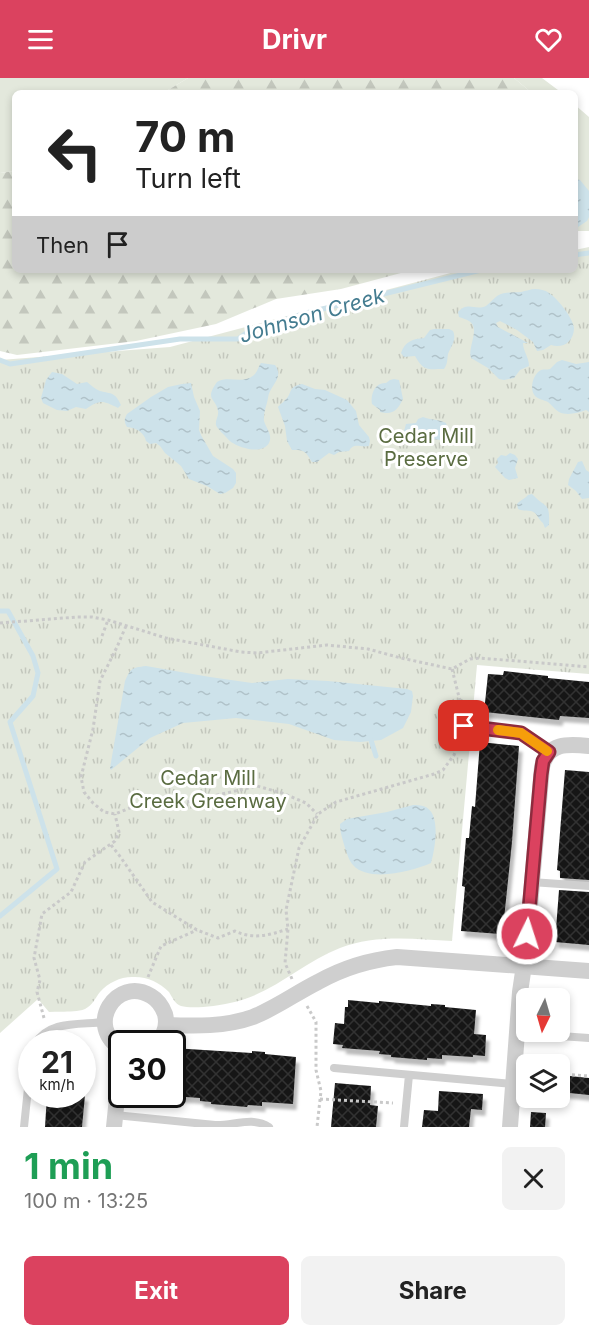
<!DOCTYPE html>
<meta charset="utf-8">
<style>
body{margin:0;font-family:Inter,sans-serif;background:#f2f2f2;color:#222;height:100vh;display:flex;flex-direction:column;font-size:22px;white-space:nowrap}
*{box-sizing:border-box;margin:0}
p{font-size:20px;color:#767676}
.icon{flex:none;width:33px;height:33px;fill:none;stroke:currentColor;stroke-width:2;stroke-linecap:round;stroke-linejoin:round}
.map{position:relative;height:1049px;overflow:hidden}
.details{display:flex;flex-direction:column;background:#fff;flex:1}
.details>*{flex:none}
.top-card{position:absolute;left:12px;top:12px;width:566px;height:183px;border-radius:9px;box-shadow:0 3px 9px #0003;background:#fff;color:#222;overflow:hidden}
.needle{width:39px;rotate:185deg}
.buttons{position:absolute;left:516px;top:910px;display:grid;gap:12px}
.buttons a{display:grid;place-items:center;width:54px;height:54px;border-radius:9px;background:#fff;box-shadow:0 3px 9px #0003;font-size:30px}
.speed{position:absolute;left:18px;top:952px;display:flex;gap:12px;font-size:30px;font-weight:700;text-align:center}
.speed>*{display:grid;place-content:center;width:78px;height:78px;border-radius:50%;background:#fff;box-shadow:0 3px 9px #0003;line-height:1}
.speed small{font-size:15px;font-weight:400}
.speed .limit{border:3px solid #111;border-radius:9px;background:#fff;color:#111}
.pin{position:absolute;display:grid;place-items:center;width:51px;height:51px;color:#fff;margin:-26px;border-radius:12px;box-shadow:0 3px 9px #0006}
.me{position:absolute;width:66px;margin:-33px;rotate:4deg;stroke-linejoin:round;filter:drop-shadow(0 0 4px #0008)}
.turn{display:flex;align-items:center;gap:21px;height:126px;padding:0 24px;font-size:27px}
.turn .icon{width:78px;height:78px;stroke-width:2.5}
.turn b{display:block;font-size:42px;line-height:51px}
.then{display:flex;align-items:center;height:57px;padding:0 24px;background:#0003;gap:12px;font-size:22px}
.round{display:grid;place-items:center;flex:none;width:63px;height:63px;border-radius:9px;background:#f2f2f2}
.overview{display:flex;align-items:center;justify-content:space-between;height:102px;padding:0 24px}
h1{font-size:36px;font-weight:700;line-height:45px;color:#1e9e55}
.primary-button{display:flex;gap:12px;margin-top:auto;padding:12px 24px}
.primary-button a{flex:1;height:69px;border-radius:9px;background:#db425f;color:#fff;font-size:24px;font-weight:700;line-height:69px;text-align:center}
.primary-button a+a{background:#f2f2f2;color:#222}
header{display:flex;justify-content:space-between;align-items:center;height:78px;padding:0 24px;background:#db425f;color:#fff;font-size:27px;font-weight:700}
.map>svg:first-child{display:block}
.green{fill:#e3e8dc}
.forest{fill:url(#forest-firs)}
.park{fill:url(#park-tufts)}
.water{fill:url(#water-ripples)}
.lines{fill:none;stroke-linecap:round;stroke-linejoin:round}
.stream{stroke:#cde2ea;stroke-width:5}
.building{fill:url(#building-cross-hatch);filter:url(#shadow)}
.path{stroke:#c9c9c9;stroke-width:3;stroke-dasharray:3 3;stroke-linecap:butt}
.service{stroke:#cfcfcf;stroke-width:8}
.minor{stroke:#cfcfcf;stroke-width:16}
.route-casing{stroke:#8e2b3e;stroke-width:15}
.route{stroke:#db425f;stroke-width:10}
.slow{stroke:#f59e0b;stroke-width:10}
.labels{text-anchor:middle;dominant-baseline:central;stroke-width:6;stroke-linejoin:round;paint-order:stroke}
.park-label{font-size:20px;fill:#5a6c41;stroke:#fff}
.water-label{font-size:21px;font-style:italic;fill:#447c90;stroke:#fff}
</style>
<header><svg class="icon" aria-label="menu" viewBox="0 0 24 24"><path d="M4 6h16M4 12h16M4 18h16"/></svg>Drivr<svg class="icon" aria-label="heart" viewBox="0 0 24 24"><path d="M12 20l-8-8c-3-5 5-10 8-4 3-6 11-1 8 4z"/></svg></header>
<div class="map">
<svg width="589" height="1049" viewBox="0 0 589 1049">
<defs>
<pattern id="forest-firs" width="22" height="20" patternUnits="userSpaceOnUse" patternTransform="scale(1.5)"><rect width="22" height="20" fill="#e3e8dc"/><path d="M5 1l3.5 6h-7zM16 11l3.5 6h-7z" fill="#c3c7bd"/></pattern>
<pattern id="park-tufts" width="24" height="20" patternUnits="userSpaceOnUse" patternTransform="scale(1.5)"><rect width="24" height="20" fill="#e3e8dc"/><path d="M3 7l-1-3M5 7V3M7 7l1-3M15 17l-1-3M17 17v-4M19 17l1-3" fill="none" stroke="#c3c7bd"/></pattern>
<pattern id="water-ripples" width="26" height="14" patternUnits="userSpaceOnUse" patternTransform="scale(1.5)"><rect width="26" height="14" fill="#cde2ea"/><path d="M2 4q2-2 4 0t4 0M15 11q2-2 4 0t4 0" fill="none" stroke="#b0c2c9"/></pattern>
<pattern id="building-cross-hatch" width="8" height="8" patternUnits="userSpaceOnUse" patternTransform="scale(1.5)"><rect width="8" height="8" fill="#191919"/><path d="M0 0l8 8M0 8l8-8" fill="none" stroke="#323232"/></pattern>
<filter id="shadow"><feDropShadow dx="3.5" dy="6" stdDeviation="1.5" flood-color="#0004"/></filter>
</defs>
<rect width="100%" height="100%" fill="#fff"/>
<path class="green" d="M0 0H188L163 15H15V93L0 95Z
M514 0H542L562 15H532Z
M574 26 589 39V153H575Z"/>
<path class="forest" d="M188 0H514L532 15H163Z
M15 93V192H412L341 211 276 221 216 246 136 263 17 277 0 273V95Z"/>
<path class="park" d="M589 169V596L477 587 452 863C415 861 375 856 340 870 301 885 272 917 230 925 218 928 192 931 181 928 175 926 172 919 169 914 159 904 146 898 132 899 120 899 108 905 100 914 95 920 93 927 85 931 75 935 60 933 49 934L38 921 0 955V282L170 269 462 192H574L575 172Z"/>
<path class="water" d="M574 101 580 102 589 113V139L587 143 575 151Z
M535 211C540 211 545 212 549 215 558 221 573 240 574 250 574 264 562 271 551 267L543 272 537 273 533 264 517 252 500 243 496 245 498 249 528 265H523C523 273 529 279 529 288L520 292 514 300 504 302 499 301 488 290 471 280C467 270 481 250 469 243 466 241 462 240 459 239L458 234C468 223 475 233 486 228 490 225 493 221 497 218 505 213 512 215 521 214 526 213 531 211 535 211Z
M434 251H449L453 253C457 262 451 268 448 276 447 282 448 285 444 291 428 291 424 294 415 278L404 279 401 275C405 263 413 261 424 260L430 252Z
M562 282 576 286 589 284V334L586 332C578 335 567 338 559 334 554 331 552 327 548 324 544 322 538 321 535 318 529 311 533 296 541 292 544 291 547 292 550 291L557 284Z
M261 285 275 287C285 300 269 308 268 320 267 327 263 335 264 343 266 350 273 357 269 365 262 377 240 370 231 364 227 361 225 357 221 354 219 351 217 350 216 347 215 342 219 338 218 333 216 320 204 322 217 304 229 297 242 307 254 297 258 293 258 289 261 285Z
M52 294 62 296 77 306 87 304C91 307 95 311 100 313 112 316 115 314 121 327L118 330C103 323 101 321 86 331L76 329 67 333 57 332 43 325 41 320 46 302Z
M394 301 399 302 403 321C397 333 393 337 380 334V332L372 326C370 317 375 304 386 305L390 302Z
M191 305 194 319 200 333 199 352 201 357 213 378 233 391 236 395V405L233 410 225 415 220 416 207 408 189 401 181 388 165 375 160 368 156 365 150 366 146 363C144 354 136 350 127 349 124 344 124 341 127 336L151 319 168 309 182 306Z
M302 306 315 311 325 312 347 322 356 333 359 347 369 359 370 363 369 368C360 370 354 364 349 373L339 374 334 377 329 375 317 384H312C305 373 305 372 292 372L287 363 285 348 278 329C280 326 283 325 285 322 293 315 287 309 302 306Z
M423 339C431 342 438 341 446 345 449 352 445 356 441 362L432 361 428 365 419 361 404 363 402 360 406 346 416 345 418 341Z
M510 375 515 377 518 381 515 390 518 400 509 402 505 400 495 389 498 385 497 381 501 377 506 378Z
M582 383 586 392 589 394V420L582 421 576 413 568 407 569 401 578 384Z
M532 416C546 431 550 423 549 447L545 450 543 445C539 442 538 438 535 435 530 431 523 434 518 431L517 426C520 422 525 421 528 417Z
M146 588 210 599 252 605 288 601 328 603 407 611 412 613 413 618 411 634 403 650 381 662 360 664 334 662 289 646 236 640 183 645 150 660 111 692 110 690 125 603C131 590 131 590 146 588Z
M413 727C417 727 420 727 423 728 442 733 435 771 431 785 413 793 369 805 353 787 349 783 347 775 345 770 343 762 340 755 340 746L347 741 387 734Z"/>
<g class="lines">
<path class="stream" d="M574 177 589 175
M0 282 10 286 180 261H238L249 253 306 235 481 192
M0 533H8L33 578 38 595 33 618 10 644 57 791 0 838
M371 662 376 678"/>
</g>
<path class="building" d="M504 593 548 598V600L589 604V640L560 638 559 642 484 634 488 596 503 597Z
M480 664 519 668 512 764 504 841 501 840 500 856 461 853 465 809 462 808 466 760H469L472 728 475 729Z
M565 692 589 694V802L560 800V793L557 792Z
M559 812 589 814V867L555 864Z
M348 922 379 925V923L431 928V926L445 927V929L476 932 474 956 486 957 485 978 473 977V979L442 977V981L427 980V982L391 979V977L379 976 380 973 342 970 343 967 333 966 335 945 344 946 345 929H348Z
M172 970 252 975V973L265 974V976L296 979 293 1026 262 1024V1028L248 1027 247 1029 211 1026V1024L200 1023V1020L172 1018Z
M560 997 589 1000V1017L560 1014Z
M335 1005 371 1008 370 1027 378 1028 376 1049H331Z
M439 1013 483 1016 482 1032 471 1031 469 1049H422L424 1032 438 1033Z
M47 1017H85L82 1049H45Z
M531 1034 546 1035 545 1049H530Z"/>
<g class="lines">
<path class="path" d="M0 545 77 539H92L108 542 166 560 241 574 257 575 327 567 368 571 401 580 452 591 470 581 480 580 589 589
M126 548 117 569 100 603 93 651 81 699 84 714 93 725 104 734 115 736 140 726 152 725 171 726 187 724 257 708 282 715 306 725 317 736
M102 558 108 542
M452 591 463 635
M111 767 119 777 152 824 197 852 218 860 235 853C254 862 269 857 288 851
M148 899 161 868 197 852
M292 901 285 885 288 851 286 832 299 770 318 736 336 724 434 696 443 692 454 677 462 660
M307 928 316 944V992L321 1013 317 1049
M44 940 37 914 40 902 34 880 42 836 71 814 85 784 115 763 119 754 115 736
M560 996 589 998
M320 1021 393 1025"/>
<path class="service" d="M464 648 521 655 549 674
M531 804 589 808
M517 955 589 960
M35 966C49 942 80 947 104 944
M334 990 514 1006
M115 1037 215 1047C233 1048 252 1038 269 1049
M24 1049 32 972
M404 1049 409 997"/>
<path class="minor" d="M166 947C195 948 225 949 253 939 276 930 296 915 318 904 343 890 369 882 397 879L589 893
M122 971C84 949 116 897 151 918 158 922 162 928 165 936 168 948 164 958 156 966
M114 1049 119 1000 122 990
M510 1049 520 914 526 874 542 689C548 664 568 666 589 668"/>
</g>
<g class="lines">
<defs>
<path id="route" d="M464 648 521 655 549 674 543 683 541 697 527 856"/>
</defs>
<use href="#route" class="route-casing"/>
<use href="#route" class="route"/>
<path class="slow" d="M498 652 521 655 547 673"/>
</g>
<g class="labels">
<g class="park-label">
<text x="426" y="358">Cedar Mill<tspan x="426" dy="23">Preserve</tspan></text>
<text x="208" y="700">Cedar Mill<tspan x="208" dy="23">Creek Greenway</tspan></text>
</g>
<g class="water-label">
<text transform="translate(312 237) rotate(-16)">Johnson Creek</text>
</g>
</g>
</svg>
<div class="buttons">
<a><svg class="needle" viewBox="-14 -14 28 28"><path d="M0-13l5 13h-10z" fill="#e53935"/><path d="M0 13l5-13h-10z" fill="#767676"/></svg></a>
<a><svg class="icon" aria-label="layers" viewBox="0 0 24 24"><path d="M12 4l9 5-9 5-9-5zM3 14l9 5 9-5"/></svg></a>
</div>
<div class="speed"><div>21<small>km/h</small></div><div class="limit">30</div></div>
<div class="pin" style="left:464px;top:648px;background:#d93025"><svg class="icon" aria-label="arrive" viewBox="0 0 24 24"><path d="M6 21V4h12l-3 4 3 4H6"/></svg></div>
<svg class="me" style="left:527px;top:856px" viewBox="-20 -20 40 40"><circle r="17" fill="#db425f" stroke="#fff" stroke-width="3"/><path d="M0-11L8 9 0 5-8 9z" fill="#fff"/></svg>
<div class="top-card">
<div class="turn"><svg class="icon" aria-label="left" viewBox="0 0 24 24"><path d="M17 20v-9H6M10 6l-5 5 5 5"/></svg><div><b>70 m</b>Turn left</div></div>
<div class="then">Then<svg class="icon" aria-label="arrive" viewBox="0 0 24 24"><path d="M6 21V4h12l-3 4 3 4H6"/></svg></div>
</div>
</div>
<section class="details">
<div class="overview"><div><h1>1 min</h1><p>100 m · 13:25</p></div><a class="round"><svg class="icon" aria-label="close" viewBox="0 0 24 24"><path d="M6 6l12 12M18 6L6 18"/></svg></a></div>
<div class="primary-button"><a>Exit</a><a>Share</a></div>
</section>
